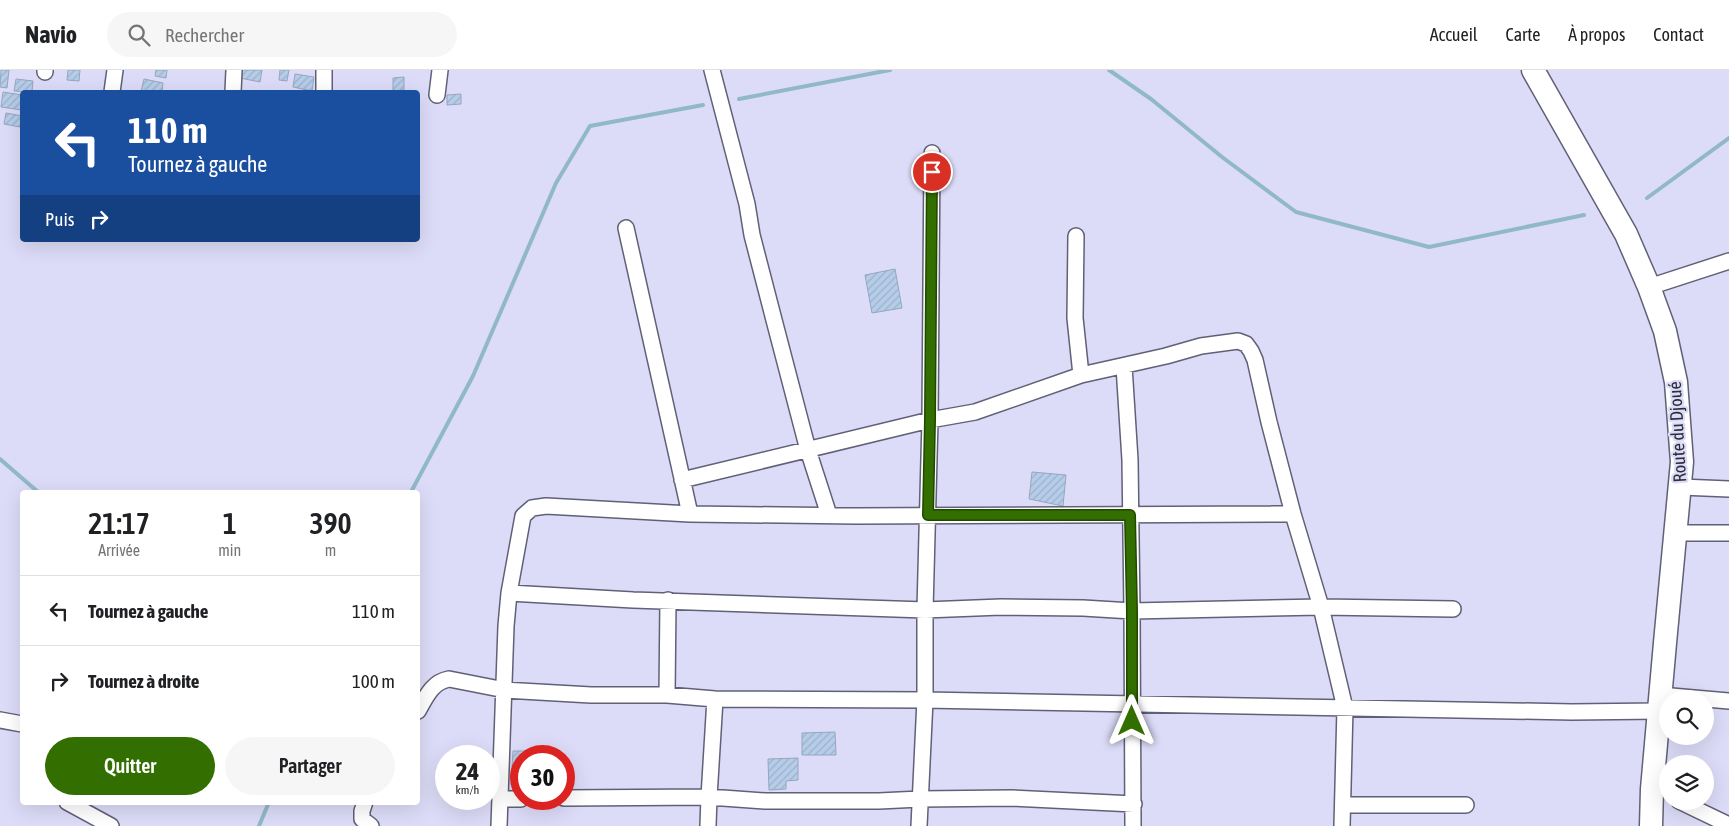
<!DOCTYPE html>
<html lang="fr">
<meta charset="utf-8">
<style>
body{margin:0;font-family:"Asap Condensed",sans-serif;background:#f6f6f6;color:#202124;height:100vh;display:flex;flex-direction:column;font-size:19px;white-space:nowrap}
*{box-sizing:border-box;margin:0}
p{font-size:16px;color:#757577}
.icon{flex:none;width:28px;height:28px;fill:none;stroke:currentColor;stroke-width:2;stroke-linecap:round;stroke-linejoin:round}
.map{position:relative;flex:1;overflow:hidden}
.sheet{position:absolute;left:20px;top:420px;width:400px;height:315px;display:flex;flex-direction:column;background:#fff;border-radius:5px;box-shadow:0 5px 20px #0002}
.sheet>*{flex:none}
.hud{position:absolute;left:20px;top:20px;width:400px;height:152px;border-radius:5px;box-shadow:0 5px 20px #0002;background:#1a4fa0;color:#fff;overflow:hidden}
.buttons{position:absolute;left:1659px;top:620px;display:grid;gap:10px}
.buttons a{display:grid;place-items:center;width:55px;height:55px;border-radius:50%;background:#fff;box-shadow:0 5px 20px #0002;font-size:25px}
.speed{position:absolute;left:435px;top:675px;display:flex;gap:10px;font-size:25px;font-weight:700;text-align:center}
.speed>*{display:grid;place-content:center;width:65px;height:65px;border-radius:50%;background:#fff;box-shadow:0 5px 20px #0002;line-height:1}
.speed small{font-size:12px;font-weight:400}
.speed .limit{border:8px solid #d22;background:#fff;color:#111}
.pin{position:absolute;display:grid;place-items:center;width:42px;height:42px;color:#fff;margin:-21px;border:2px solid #fff;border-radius:50%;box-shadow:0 1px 5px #0007}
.me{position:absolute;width:55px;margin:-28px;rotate:0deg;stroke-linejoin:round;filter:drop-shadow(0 0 4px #0008)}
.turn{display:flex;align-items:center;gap:18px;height:105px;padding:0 25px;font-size:22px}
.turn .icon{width:65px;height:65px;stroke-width:2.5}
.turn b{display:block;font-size:35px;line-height:42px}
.then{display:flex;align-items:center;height:48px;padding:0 25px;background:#0003;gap:10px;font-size:19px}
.eta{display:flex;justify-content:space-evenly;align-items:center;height:85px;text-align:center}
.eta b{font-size:30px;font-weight:600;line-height:35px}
.cta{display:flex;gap:10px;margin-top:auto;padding:10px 25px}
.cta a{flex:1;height:58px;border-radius:30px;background:#336f00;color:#fff;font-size:20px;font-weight:600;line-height:58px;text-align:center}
.cta a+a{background:#f6f6f6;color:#202124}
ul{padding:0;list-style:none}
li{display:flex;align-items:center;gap:15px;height:70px;padding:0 25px;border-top:1px solid #e0e0e0}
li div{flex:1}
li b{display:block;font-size:19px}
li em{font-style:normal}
header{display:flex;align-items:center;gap:30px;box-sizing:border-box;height:70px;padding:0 25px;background:#fff;border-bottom:1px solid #e0e0e0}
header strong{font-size:24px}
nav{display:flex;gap:28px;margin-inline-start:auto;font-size:18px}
.search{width:350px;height:45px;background:#f6f6f6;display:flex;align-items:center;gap:12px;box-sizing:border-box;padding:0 18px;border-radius:28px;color:#757577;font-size:19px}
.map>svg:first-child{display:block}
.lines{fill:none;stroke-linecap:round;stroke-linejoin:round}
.stream{stroke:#91b8c9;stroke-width:4}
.building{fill:url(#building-hatch);stroke:#96a6bc}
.street-casing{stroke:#606077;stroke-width:18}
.primary-casing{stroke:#606077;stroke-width:25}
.street{stroke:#fff;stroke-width:15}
.primary{stroke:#fff;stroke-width:22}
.route-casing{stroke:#214800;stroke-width:12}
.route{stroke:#336f00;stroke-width:9}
.labels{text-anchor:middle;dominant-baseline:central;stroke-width:4.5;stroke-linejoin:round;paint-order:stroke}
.street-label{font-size:18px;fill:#2d2d38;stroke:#dcdcf8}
</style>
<header>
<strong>Navio</strong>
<div class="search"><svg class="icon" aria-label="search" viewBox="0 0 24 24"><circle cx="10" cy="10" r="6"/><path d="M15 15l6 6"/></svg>Rechercher</div>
<nav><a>Accueil</a><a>Carte</a><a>À propos</a><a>Contact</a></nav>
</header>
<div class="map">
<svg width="1729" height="756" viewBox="0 0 1729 756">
<defs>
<pattern id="building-hatch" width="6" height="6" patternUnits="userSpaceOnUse" patternTransform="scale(1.25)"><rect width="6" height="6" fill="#b6cdea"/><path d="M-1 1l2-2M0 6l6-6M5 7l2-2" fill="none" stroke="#9db0c9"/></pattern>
</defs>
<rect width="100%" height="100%" fill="#dcdcf8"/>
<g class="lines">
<path class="stream" d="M1109 0 1151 29 1222 87 1296 142 1429 177 1584 145
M739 29 890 0
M1647 128 1729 68
M0 389 38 422
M411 422 473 306 556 113 590 56 703 35
M259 756 269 732"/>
</g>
<path class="building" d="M1 0H9L7 18 0 17Z
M68 0H80L79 11 67 10Z
M156 0H167L166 8 155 6Z
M241 0H262L260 12 240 8Z
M280 0H289L287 11 279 10Z
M295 4 314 7 312 21 293 17Z
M404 7V20L393 21V8Z
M16 9 33 11 32 22 14 21Z
M144 9 163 13 162 22H141Z
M3 22 22 25V40L1 37Z
M461 24V34L447 35V25Z
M6 43 22 46 20 57 4 54Z
M895 199 902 238 872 243 865 205Z
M1032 402 1066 405 1063 436 1029 429Z
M835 662 836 685H802V663Z
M513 681H542L553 684V686H521V710L519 696 512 697Z
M798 688V710L786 711V719L769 720 768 689Z"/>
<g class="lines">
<defs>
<path id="street" d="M712 0 747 134 752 165 774 250 808 380 829 445
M45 2V0
M112 22 115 0
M233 22 234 0
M324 22V0
M437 25 440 0
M626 158 690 444
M1076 166 1075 248 1081 305
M1649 217 1729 191
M1124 296 1130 390 1132 541 1133 756
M682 410 930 350 975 342 1081 305 1166 286 1201 276 1238 271 1246 274 1251 281 1255 290 1269 352 1293 444 1321 537 1345 638 1342 756
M1681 417 1729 419
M1677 463H1729
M509 523 633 530 925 540 1001 537 1083 538 1132 541 1321 537 1453 539
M667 625 668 530
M1660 625 1729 631
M418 641C426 627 432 612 449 609L505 620 591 625H667L715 629 925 630 1572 642 1659 641
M0 650 22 654
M564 728 709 727 765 731H879L920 729 1012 728 1134 734
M500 729H521
M1679 731 1729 755
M67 732 111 756
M365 732 362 741V749L371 756
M1343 735H1466
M499 756 506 556 509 523 523 446 532 438 546 436 690 444 857 446 1293 444
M708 756 709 727 715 629
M919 756 925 630V540L930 350 932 83"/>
<path id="primary" d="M1533 0 1626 164 1649 217 1665 261 1676 312 1682 392 1665 573 1652 719 1651 756"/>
</defs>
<use href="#street" class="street-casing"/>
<use href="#primary" class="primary-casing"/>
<use href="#street" class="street"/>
<use href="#primary" class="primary"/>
</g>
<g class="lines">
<defs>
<path id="route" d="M932 102 930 350 928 445H1130L1132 542V651"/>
</defs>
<use href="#route" class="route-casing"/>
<use href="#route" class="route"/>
</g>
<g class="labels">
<g class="street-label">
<text transform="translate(1677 362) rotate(-93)">Route du Djoué</text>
</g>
</g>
</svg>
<div class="buttons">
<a><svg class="icon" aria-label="search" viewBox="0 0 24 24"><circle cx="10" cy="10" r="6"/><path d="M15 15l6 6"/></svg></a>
<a><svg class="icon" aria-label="layers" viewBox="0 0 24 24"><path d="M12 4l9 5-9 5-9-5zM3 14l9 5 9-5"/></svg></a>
</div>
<div class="speed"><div>24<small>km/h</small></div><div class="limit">30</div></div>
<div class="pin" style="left:932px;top:102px;background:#d93025"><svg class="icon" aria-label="arrive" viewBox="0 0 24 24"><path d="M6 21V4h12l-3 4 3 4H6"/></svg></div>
<svg class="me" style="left:1132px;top:651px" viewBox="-20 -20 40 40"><path d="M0-17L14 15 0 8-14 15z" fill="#336f00" stroke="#fff" stroke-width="4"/></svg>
<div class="hud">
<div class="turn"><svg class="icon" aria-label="left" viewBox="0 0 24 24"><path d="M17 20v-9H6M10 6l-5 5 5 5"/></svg><div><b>110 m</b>Tournez à gauche</div></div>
<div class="then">Puis<svg class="icon" aria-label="right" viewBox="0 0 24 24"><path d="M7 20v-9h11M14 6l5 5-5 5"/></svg></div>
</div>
<section class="sheet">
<div class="eta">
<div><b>21:17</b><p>Arrivée</p></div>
<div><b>1</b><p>min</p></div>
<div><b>390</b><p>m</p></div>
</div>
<ul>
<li><svg class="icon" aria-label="left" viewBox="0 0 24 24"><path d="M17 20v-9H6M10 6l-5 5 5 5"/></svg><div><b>Tournez à gauche</b></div><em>110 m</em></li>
<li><svg class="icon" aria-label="right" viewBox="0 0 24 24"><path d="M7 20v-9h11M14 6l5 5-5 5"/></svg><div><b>Tournez à droite</b></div><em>100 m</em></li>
</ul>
<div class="cta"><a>Quitter</a><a>Partager</a></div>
</section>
</div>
